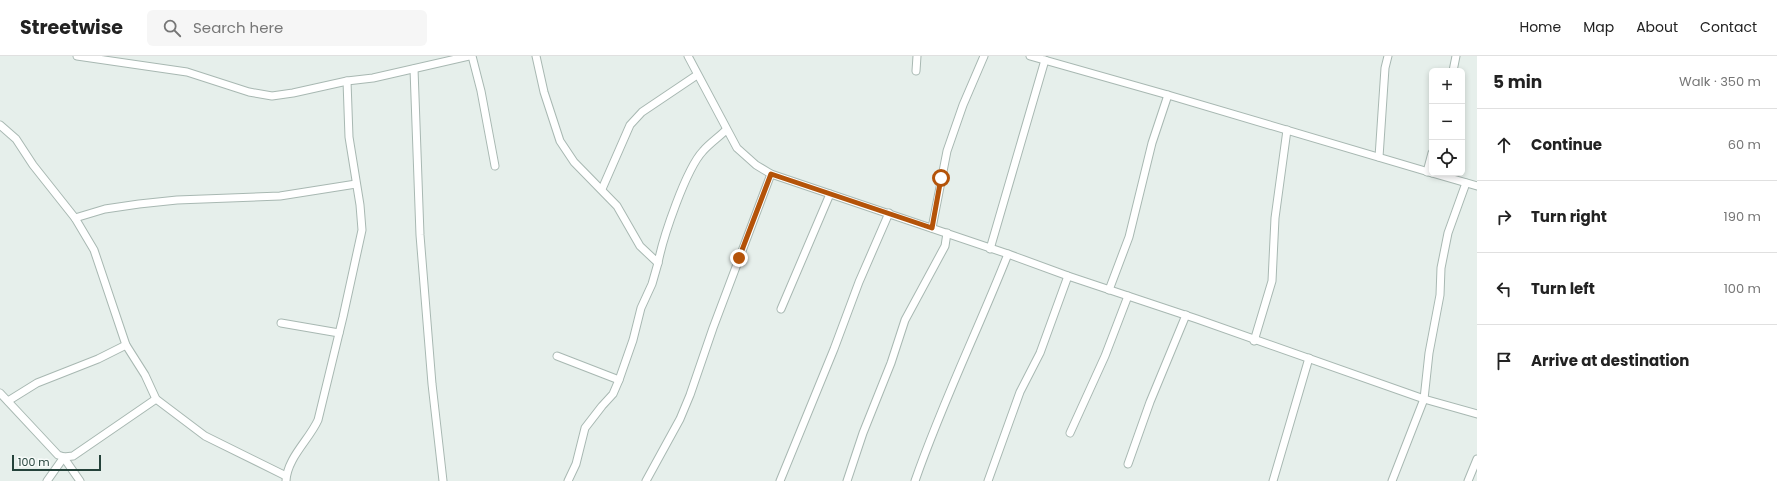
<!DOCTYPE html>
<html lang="en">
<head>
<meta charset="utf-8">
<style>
	body { margin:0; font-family:Poppins,sans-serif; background:#f6f6f6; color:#222 }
	.controls { position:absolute; right:12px; top:12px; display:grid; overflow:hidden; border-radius:6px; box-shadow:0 2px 6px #0003 }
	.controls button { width:36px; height:36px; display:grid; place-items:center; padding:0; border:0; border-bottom:1px solid #e0e0e0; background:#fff; color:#222; font:20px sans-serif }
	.scale { position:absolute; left:12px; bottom:10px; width:89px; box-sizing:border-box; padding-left:4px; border:2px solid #24423a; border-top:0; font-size:11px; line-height:14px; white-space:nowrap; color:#24423a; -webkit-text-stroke:3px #f7fbf9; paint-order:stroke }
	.stop { position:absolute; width:12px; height:12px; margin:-9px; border:3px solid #b45309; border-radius:50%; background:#fff }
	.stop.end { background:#b45309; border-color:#fff; box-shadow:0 1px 4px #0008 }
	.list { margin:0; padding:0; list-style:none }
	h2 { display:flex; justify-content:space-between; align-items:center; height:52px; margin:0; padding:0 16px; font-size:17px }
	h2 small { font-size:13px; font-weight:400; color:#767676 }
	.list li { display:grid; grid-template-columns:26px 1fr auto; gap:12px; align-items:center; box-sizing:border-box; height:72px; padding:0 16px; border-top:1px solid #e0e0e0 }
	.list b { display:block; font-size:15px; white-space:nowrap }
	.list em { font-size:13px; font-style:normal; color:#767676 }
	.icon { flex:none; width:22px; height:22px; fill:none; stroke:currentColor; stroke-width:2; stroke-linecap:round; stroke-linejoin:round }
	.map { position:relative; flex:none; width:1477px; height:425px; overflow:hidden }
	header { display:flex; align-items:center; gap:24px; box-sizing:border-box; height:56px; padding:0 20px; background:#fff; border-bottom:1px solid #e0e0e0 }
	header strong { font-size:19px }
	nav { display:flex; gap:22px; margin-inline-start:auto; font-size:14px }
	.search { width:280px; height:36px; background:#f6f6f6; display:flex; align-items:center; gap:10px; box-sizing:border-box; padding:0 14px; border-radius:6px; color:#767676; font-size:15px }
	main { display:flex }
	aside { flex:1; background:#fff }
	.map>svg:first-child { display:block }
</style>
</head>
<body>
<header>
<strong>Streetwise</strong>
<div class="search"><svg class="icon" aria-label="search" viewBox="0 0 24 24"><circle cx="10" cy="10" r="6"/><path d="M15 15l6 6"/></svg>Search here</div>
<nav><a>Home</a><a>Map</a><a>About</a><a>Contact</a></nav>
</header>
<main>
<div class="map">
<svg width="1477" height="425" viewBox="0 0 1477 425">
	<rect width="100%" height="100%" fill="#e6efeb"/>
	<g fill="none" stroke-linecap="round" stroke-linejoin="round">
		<!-- street casing -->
		<g stroke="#a8b8b2" stroke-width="9">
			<g id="street">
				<path d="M77,0L187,16L249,36L272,40L293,37L347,25L373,22L469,0"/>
				<path d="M472,0L481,35L495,110"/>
				<path d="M536,0L544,36L560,85L574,106L617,150L640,190L658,207C663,181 686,113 703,95C710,87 719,81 726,74"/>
				<path d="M688,0L737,92L756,109L771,118L1008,198L1068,220L1197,263L1424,343L1477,358"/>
				<path d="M1030,0L1168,39L1432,117"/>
				<path d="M414,13L420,179L432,328L443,425"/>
				<path d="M916,15L917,0"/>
				<path d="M1453,15L1456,0"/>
				<path d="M0,69L16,83L33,109L75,162L94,194L126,289L145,319L156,343L205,380L286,420"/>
				<path d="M1379,101L1385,12L1388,0"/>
				<path d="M1427,116L1432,97"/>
				<path d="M1432,117L1477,130"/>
				<path d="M602,133L630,69L642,56L697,19"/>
				<path d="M75,162L105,153L139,148L177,144L280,140L356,128"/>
				<path d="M932,172L947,95L963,49L984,0"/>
				<path d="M990,193L1045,4"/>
				<path d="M1109,234L1129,181L1152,87L1168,39"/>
				<path d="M781,253L830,138"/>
				<path d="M281,267L339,277"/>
				<path d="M1254,285L1272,225L1275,162L1287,74"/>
				<path d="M557,300L619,324"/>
				<path d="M0,337L58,399L64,401L73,400L156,343"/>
				<path d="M8,345L37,327L98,303L126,289"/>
				<path d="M1070,377L1105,300L1128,240"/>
				<path d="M64,402L80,425"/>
				<path d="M1128,408L1150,346L1186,259"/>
				<path d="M47,425L64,401"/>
				<path d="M286,425C287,402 309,384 318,364L343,261L362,174L360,149L349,81L347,25"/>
				<path d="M568,425L576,408L585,372L602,350L613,338L619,324L633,284L641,252L652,228L658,207"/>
				<path d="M646,425L680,363L690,339L713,272L771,118"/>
				<path d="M780,425L834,293L859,226L889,157"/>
				<path d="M847,425L863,377L891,307L905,264L945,190L947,177"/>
				<path d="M915,425C942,347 978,274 1008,198"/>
				<path d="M988,425L1020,336L1040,297L1068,220"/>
				<path d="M1273,425L1309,302"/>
				<path d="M1392,425L1424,343L1429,297L1440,239L1441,212L1448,177L1466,127"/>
				<path d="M1468,425L1477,403"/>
			</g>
		</g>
		<!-- street -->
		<use href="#street" stroke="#fff" stroke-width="7"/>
	</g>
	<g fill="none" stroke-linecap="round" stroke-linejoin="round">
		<!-- route -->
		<path stroke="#b45309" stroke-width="5" d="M739,202L771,118L932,172L941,122"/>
	</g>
</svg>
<div class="controls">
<button>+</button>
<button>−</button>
<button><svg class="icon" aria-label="locate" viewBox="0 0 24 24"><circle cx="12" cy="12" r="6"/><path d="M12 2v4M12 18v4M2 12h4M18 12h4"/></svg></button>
</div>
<div class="scale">100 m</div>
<div class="stop" style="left:941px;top:122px"></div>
<div class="stop end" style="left:739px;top:202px"></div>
</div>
<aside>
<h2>5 min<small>Walk · 350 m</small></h2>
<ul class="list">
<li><svg class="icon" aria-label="ahead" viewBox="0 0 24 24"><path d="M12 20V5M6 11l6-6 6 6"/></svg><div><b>Continue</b></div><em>60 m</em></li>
<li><svg class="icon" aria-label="right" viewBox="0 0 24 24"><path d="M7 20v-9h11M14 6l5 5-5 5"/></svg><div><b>Turn right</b></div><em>190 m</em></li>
<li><svg class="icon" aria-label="left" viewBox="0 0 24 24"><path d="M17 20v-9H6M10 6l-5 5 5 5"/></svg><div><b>Turn left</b></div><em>100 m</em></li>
<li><svg class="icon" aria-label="arrive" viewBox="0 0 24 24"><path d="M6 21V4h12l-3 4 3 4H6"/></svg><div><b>Arrive at destination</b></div></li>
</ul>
</aside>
</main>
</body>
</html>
